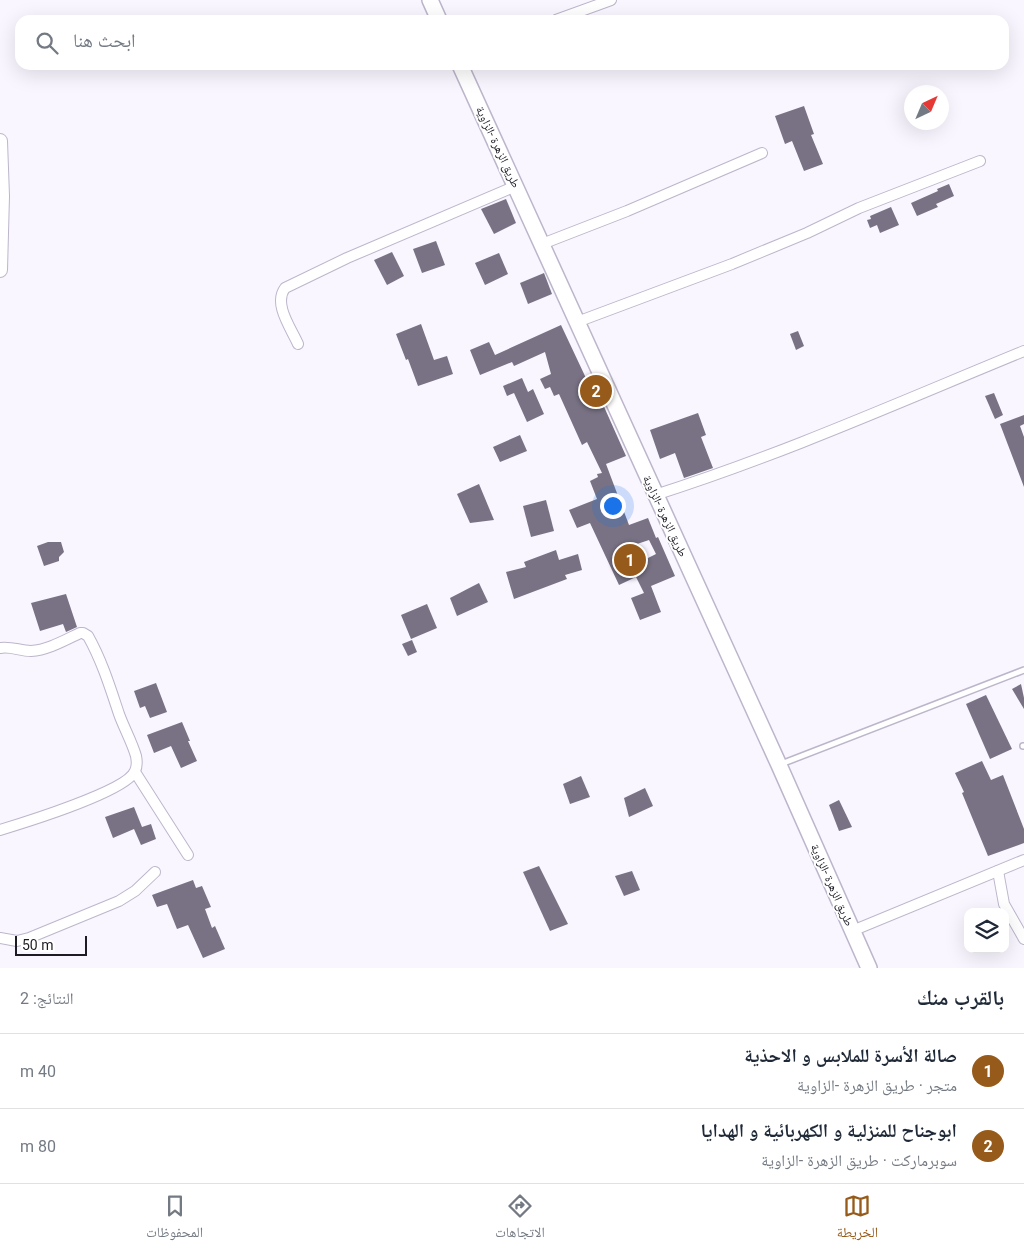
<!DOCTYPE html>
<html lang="ar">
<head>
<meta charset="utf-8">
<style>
	body { margin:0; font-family:Roboto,"Noto Naskh Arabic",sans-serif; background:#f2f2f3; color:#1f2937; direction:rtl }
	.controls { position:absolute; right:15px; bottom:15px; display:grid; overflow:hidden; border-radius:10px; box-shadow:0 5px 20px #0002 }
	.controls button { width:45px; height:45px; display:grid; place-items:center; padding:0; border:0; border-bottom:1px solid #e0e1e3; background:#fff; color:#1f2937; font:25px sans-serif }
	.compass { position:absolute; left:904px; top:85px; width:45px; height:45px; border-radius:50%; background:#fff; box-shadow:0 5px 20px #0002; rotate:44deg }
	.scale { position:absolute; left:15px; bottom:12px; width:72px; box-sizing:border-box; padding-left:5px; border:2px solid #1e1c23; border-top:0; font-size:14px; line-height:18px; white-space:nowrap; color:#1e1c23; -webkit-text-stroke:4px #fff; paint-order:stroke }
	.you { position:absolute; left:612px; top:505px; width:18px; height:18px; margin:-12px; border:4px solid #fff; border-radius:50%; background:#1a73e8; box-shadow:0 0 0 8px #1a73e833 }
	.badge { display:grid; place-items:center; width:32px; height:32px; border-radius:50%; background:#965b1a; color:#fff; font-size:16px; font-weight:700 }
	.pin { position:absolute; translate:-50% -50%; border:2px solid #fff; box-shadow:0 1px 5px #0006 }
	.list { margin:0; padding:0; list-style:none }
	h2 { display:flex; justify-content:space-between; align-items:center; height:65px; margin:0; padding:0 20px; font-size:21px }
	h2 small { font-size:16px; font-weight:400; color:#747a83 }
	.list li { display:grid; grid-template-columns:32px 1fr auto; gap:15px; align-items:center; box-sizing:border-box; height:75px; padding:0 20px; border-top:1px solid #e0e1e3 }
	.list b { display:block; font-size:19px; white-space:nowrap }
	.list p { margin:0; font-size:16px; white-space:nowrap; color:#747a83 }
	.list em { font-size:16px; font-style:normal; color:#747a83 }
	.icon { flex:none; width:28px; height:28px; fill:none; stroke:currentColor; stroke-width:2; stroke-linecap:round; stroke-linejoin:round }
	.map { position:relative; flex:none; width:1024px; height:968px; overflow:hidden; direction:ltr }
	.search { position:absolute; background:#fff; box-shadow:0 5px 20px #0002; left:15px; right:15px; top:15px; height:55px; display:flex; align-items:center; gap:12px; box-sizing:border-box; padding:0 18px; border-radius:15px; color:#747a83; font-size:19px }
	.sheet { height:215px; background:#fff }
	nav { display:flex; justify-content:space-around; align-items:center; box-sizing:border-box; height:70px; border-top:1px solid #e0e1e3; background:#fff; font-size:14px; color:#747a83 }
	nav a { display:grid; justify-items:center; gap:2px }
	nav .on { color:#965b1a }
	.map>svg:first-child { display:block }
</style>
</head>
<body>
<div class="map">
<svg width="1024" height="968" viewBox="0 0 1024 968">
	<rect width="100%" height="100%" fill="#f9f6ff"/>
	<!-- building -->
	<g fill="#787284" fill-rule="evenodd">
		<path d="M804,106L814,134L811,135L823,164L804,171L792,141L785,144L775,116Z"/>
		<path d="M949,184L954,196L936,204L938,207L917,216L911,203L938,191L937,189Z"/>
		<path d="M506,199L516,223L494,234L481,209Z"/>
		<path d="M891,207L899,225L880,233L877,225L870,228L867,220L871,219L870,216Z"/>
		<path d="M436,241L445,265L422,273L413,249Z"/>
		<path d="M392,252L404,276L387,285L374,260Z"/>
		<path d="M499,253L508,274L485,285L475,263Z"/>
		<path d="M544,273L552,294L528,304L520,283Z"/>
		<path d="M421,324L434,360L447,356L453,374L418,386L408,359L406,360L396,334Z"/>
		<path d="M561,325L593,393L597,391L626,456L606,464L629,525L648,518L656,538L658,537L675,576L651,586L661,612L640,620L631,598L644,593L636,577L619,585L590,523L577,528L569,510L597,499L590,481L598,477L597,474L602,473L587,442L582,445L559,394L554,396L550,387L545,389L540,379L551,374L545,352L514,366L512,362L480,375L470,350L489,342L495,355ZM649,540L656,554L642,561L634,545Z"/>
		<path d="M798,331L804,346L796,350L790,334Z"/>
		<path d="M522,378L528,392L533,389L544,414L527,422L514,393L507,396L503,386Z"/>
		<path d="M994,393L1003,415L995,419L985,396Z"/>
		<path d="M698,413L706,435L701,437L713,468L684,478L675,453L660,459L650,430Z"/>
		<path d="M1024,415V424L1020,426L1024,437V487L1000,424Z"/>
		<path d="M520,435L527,451L500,462L493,447Z"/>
		<path d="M479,484L494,520L470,523L457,494Z"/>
		<path d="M546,500L554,531L531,537L523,506Z"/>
		<path d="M48,542H61L64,552L59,557V561L44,566L37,546Z"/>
		<path d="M556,550L559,560L578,554L582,570L565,575L567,579L514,599L506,572L526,567L524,562Z"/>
		<path d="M479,583L488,602L457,616L450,598Z"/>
		<path d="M66,594L77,627L66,632L63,624L40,631L31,603Z"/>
		<path d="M427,604L437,628L411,639L401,615Z"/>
		<path d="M412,640L417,652L408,656L402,644Z"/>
		<path d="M156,683L167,712L150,718L145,706L140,708L134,691Z"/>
		<path d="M1021,684L1024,698V709L1012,689Z"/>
		<path d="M986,695L1012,749L990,759L966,704Z"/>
		<path d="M182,722L190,741H188L197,761L181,768L171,746L154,753L147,735Z"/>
		<path d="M982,761L991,780L1003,775L1024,829V843L988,856L962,793L964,792L955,773Z"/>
		<path d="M581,776L590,797L570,804L563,784Z"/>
		<path d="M645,788L653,806L629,817L624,798Z"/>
		<path d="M839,800L852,827L839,831L829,805Z"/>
		<path d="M134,807L142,827L151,824L156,839L141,845L134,829L113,838L105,817Z"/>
		<path d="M539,866L568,924L550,931L523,872Z"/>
		<path d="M632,871L640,890L624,896L615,876Z"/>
		<path d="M193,880L196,888L202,886L211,907L205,909L212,928L215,926L225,949L203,958L188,925L177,929L167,904L157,907L152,895Z"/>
	</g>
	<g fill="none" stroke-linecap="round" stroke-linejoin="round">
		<!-- service casing -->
		<g stroke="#bdb6cb" stroke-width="8">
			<g id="service">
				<path d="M1023,746H1024"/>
				<path d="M781,764L1024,670"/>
			</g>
		</g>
		<!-- minor casing -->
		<g stroke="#bdb6cb" stroke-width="12">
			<g id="minor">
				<path d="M556,20L611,0"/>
				<path d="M542,244L627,211L762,153"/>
				<path d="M577,322L732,264L807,233L859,208L980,161"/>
				<path d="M298,344C291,328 273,304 285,288L347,258L516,186"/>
				<path d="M655,495C781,455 902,401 1024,351"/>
				<path d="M0,648C11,646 20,651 31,651C48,650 65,640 80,633H83L88,636C102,661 110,687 119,714C124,728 132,742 136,756C137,761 137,767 135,771C127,791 23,823 0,830"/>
				<path d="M135,772L188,855"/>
				<path d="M998,871L1004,904L1024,939"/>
				<path d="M852,931L1024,860"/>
				<path d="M0,938L17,941L29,938L119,901L135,891L155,872"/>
			</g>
		</g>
		<!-- secondary casing -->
		<g stroke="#bdb6cb" stroke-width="16">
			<path id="secondary" d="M0,141L2,196L0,270"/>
		</g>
		<!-- primary casing -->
		<g stroke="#bdb6cb" stroke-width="18">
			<g id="primary">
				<path d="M430,0L439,20"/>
				<path d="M460,65L779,765L869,968"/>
			</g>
		</g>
		<!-- service -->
		<use href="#service" stroke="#fff" stroke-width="5"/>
		<!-- minor -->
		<use href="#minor" stroke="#fff" stroke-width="10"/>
		<!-- secondary -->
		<use href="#secondary" stroke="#fff" stroke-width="14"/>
		<!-- primary -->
		<use href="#primary" stroke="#fff" stroke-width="15"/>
	</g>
	<g text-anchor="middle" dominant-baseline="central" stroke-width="4" stroke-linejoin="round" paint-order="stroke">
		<!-- street labels -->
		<g font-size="12" fill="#1e1c23" stroke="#fff">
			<text transform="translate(498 147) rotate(65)">طريق الزهرة -الزاوية</text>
			<text transform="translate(665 516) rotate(65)">طريق الزهرة -الزاوية</text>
			<text transform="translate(832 885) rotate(66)">طريق الزهرة -الزاوية</text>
		</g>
	</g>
</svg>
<div class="controls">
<button><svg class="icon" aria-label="layers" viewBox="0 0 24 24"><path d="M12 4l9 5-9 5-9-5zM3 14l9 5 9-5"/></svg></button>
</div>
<svg class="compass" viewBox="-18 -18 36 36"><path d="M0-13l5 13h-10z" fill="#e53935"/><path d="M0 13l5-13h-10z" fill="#747a83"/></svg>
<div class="scale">50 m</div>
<div class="you"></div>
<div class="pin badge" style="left:630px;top:560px">1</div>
<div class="pin badge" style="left:596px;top:391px">2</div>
<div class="search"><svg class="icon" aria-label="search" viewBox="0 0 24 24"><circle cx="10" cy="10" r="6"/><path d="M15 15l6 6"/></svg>ابحث هنا</div>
</div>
<section class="sheet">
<h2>بالقرب منك<small>النتائج: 2</small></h2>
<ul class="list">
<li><span class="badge">1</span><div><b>صالة الأسرة للملابس و الاحذية</b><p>متجر · طريق الزهرة -الزاوية</p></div><em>40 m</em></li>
<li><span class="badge">2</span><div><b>ابوجناح للمنزلية و الكهربائية و الهدايا</b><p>سوبرماركت · طريق الزهرة -الزاوية</p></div><em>80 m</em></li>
</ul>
</section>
<nav>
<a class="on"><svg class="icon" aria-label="map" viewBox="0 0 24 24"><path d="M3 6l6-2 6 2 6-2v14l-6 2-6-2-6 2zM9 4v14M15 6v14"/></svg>الخريطة</a>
<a><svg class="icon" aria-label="directions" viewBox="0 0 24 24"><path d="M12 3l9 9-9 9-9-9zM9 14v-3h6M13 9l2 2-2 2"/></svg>الاتجاهات</a>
<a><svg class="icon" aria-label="saved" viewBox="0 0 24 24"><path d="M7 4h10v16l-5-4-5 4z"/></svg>المحفوظات</a>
</nav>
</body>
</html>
